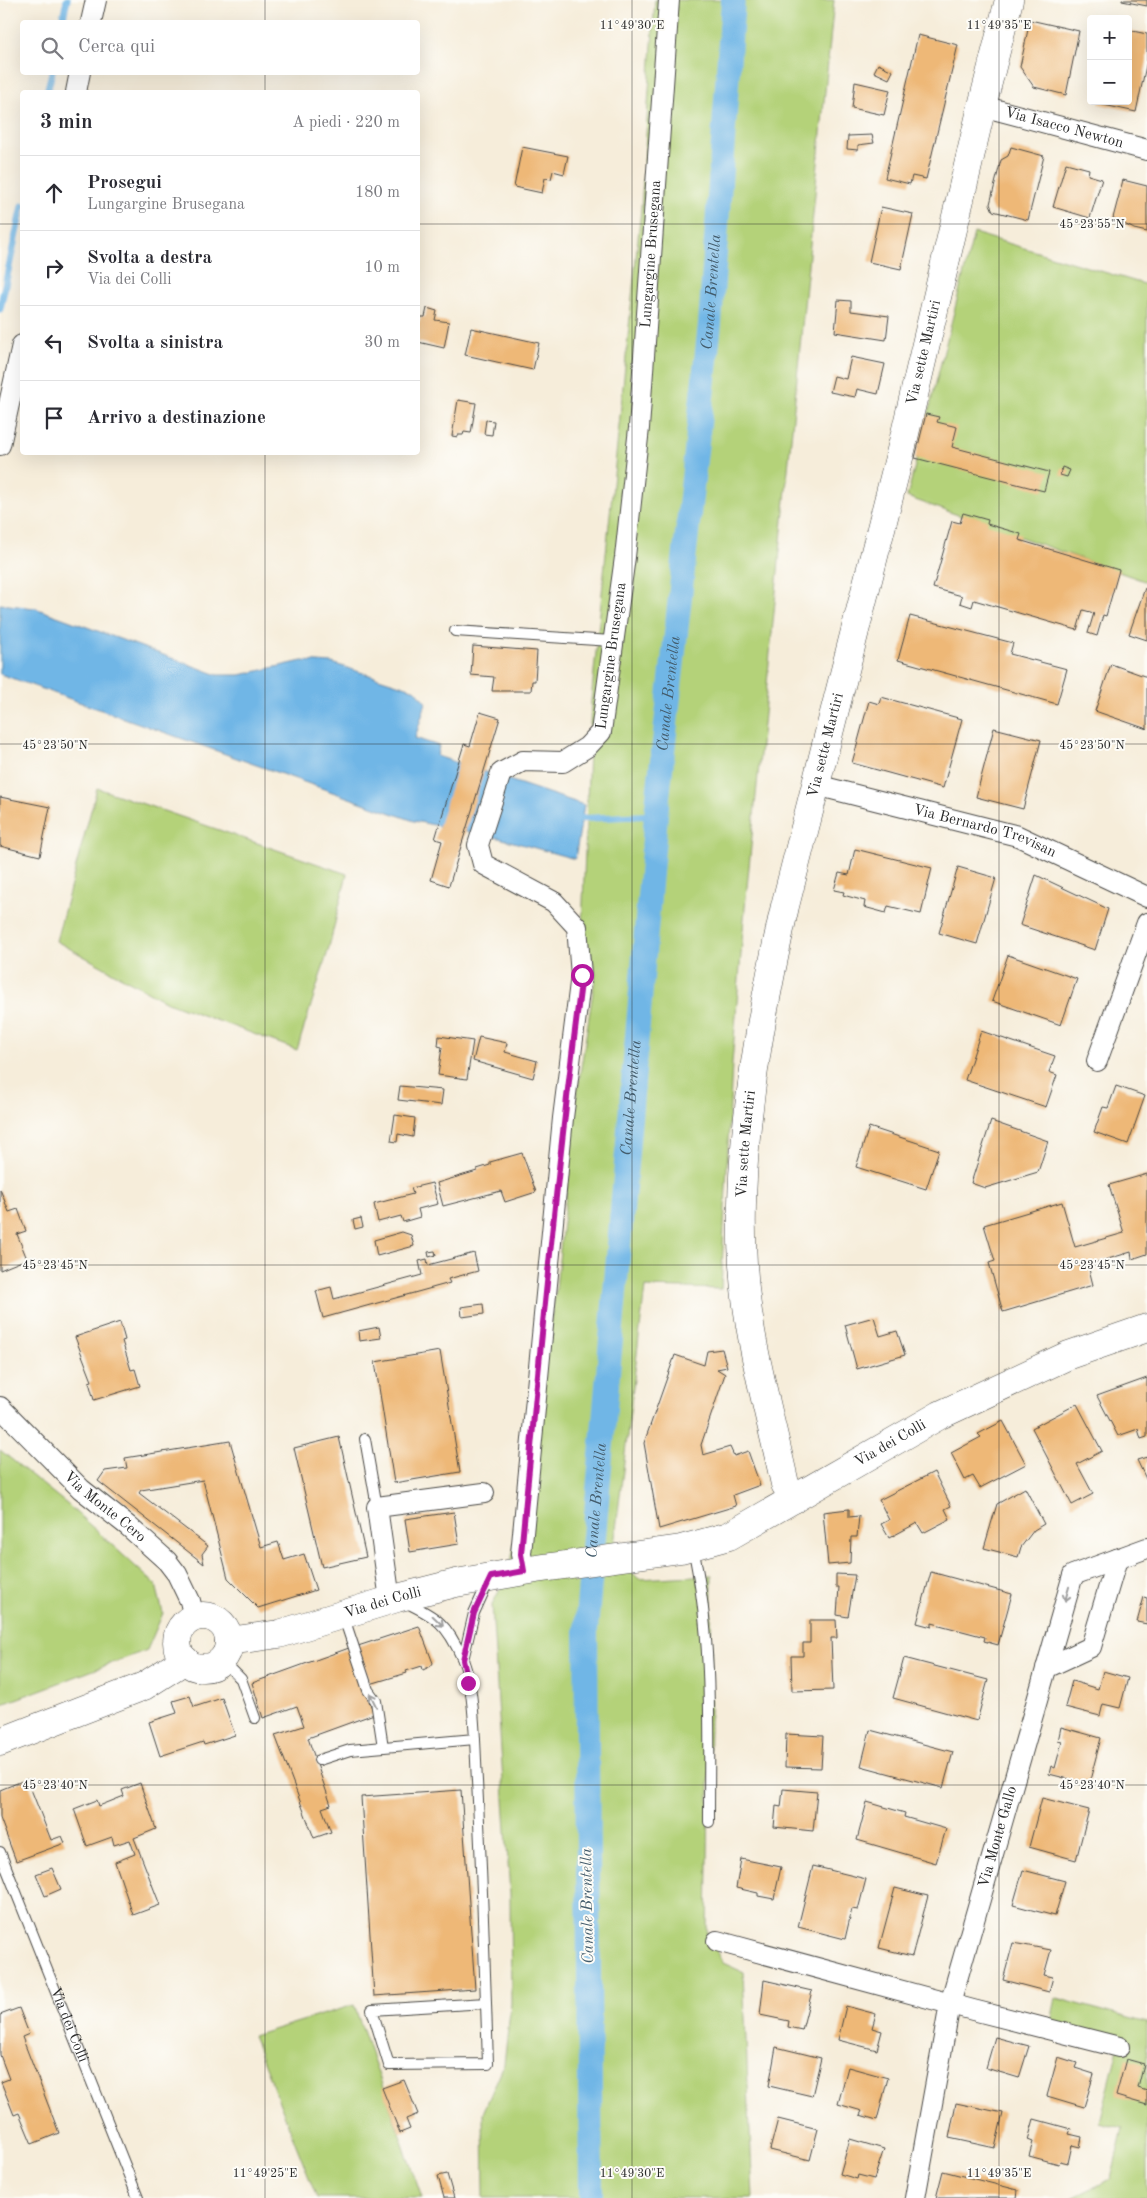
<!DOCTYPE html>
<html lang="it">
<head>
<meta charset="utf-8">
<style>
	body { margin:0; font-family:"Old Standard TT",serif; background:#f2f2f3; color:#2b2b33 }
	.controls { position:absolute; right:15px; top:15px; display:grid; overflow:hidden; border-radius:5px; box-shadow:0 5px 20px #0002 }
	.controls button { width:45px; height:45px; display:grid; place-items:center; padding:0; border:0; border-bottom:1px solid #e1e1e2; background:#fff; color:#2b2b33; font:25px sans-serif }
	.stop { position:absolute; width:15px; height:15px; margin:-11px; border:4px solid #b5179e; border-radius:50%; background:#fff }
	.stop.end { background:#b5179e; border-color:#fff; box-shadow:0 1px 5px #0008 }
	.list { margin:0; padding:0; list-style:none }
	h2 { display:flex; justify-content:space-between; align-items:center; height:65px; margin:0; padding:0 20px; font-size:21px }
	h2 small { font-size:16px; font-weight:400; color:#7c7c81 }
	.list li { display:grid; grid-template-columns:32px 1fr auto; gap:15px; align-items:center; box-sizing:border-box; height:75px; padding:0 20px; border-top:1px solid #e1e1e2 }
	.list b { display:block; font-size:19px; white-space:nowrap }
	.list p { margin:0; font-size:16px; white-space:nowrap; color:#7c7c81 }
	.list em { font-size:16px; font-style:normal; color:#7c7c81 }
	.icon { flex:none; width:28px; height:28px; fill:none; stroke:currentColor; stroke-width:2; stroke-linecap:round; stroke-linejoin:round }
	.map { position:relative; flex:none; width:1147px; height:2198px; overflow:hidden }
	.search { position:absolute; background:#fff; box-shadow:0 5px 20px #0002; left:20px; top:20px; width:400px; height:55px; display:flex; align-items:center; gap:12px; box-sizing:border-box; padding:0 18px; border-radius:5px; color:#7c7c81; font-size:19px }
	.panel { position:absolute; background:#fff; box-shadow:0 5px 20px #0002; left:20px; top:90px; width:400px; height:365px; border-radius:5px }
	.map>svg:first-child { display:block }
</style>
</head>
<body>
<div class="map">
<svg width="1147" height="2198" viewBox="0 0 1147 2198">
	<rect width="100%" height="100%" fill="#fdfcf7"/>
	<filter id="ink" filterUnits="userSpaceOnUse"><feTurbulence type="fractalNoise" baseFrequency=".02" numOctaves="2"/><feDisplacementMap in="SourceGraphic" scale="10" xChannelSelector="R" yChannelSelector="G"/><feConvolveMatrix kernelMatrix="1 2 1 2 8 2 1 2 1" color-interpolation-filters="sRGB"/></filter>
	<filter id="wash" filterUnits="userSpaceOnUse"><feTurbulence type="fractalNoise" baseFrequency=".0096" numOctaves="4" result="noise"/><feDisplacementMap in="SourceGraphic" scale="20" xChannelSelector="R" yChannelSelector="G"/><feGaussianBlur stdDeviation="1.12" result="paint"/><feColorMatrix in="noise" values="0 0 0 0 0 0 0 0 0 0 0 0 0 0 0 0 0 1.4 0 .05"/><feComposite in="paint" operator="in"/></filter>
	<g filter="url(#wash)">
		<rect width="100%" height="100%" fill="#f6edda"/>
		<!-- green -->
		<g fill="#b4d279" stroke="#707e52">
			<path d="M655,0H834L744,918L732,1063L721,1289L645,1287L613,1554L639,1579L712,1575L707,1932L723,1963L743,1972L753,2198H484L483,2113L504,2064L511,2003L510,1895L492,1605L510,1569L556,1289L576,1099L596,973L582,927L591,701L641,209Z"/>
			<path d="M974,233L1147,285V582L907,497Z"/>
			<path d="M97,788L347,874L328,951L297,1050L167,1002L56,941Z"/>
			<path d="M0,1450L68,1505L156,1585L163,1613L147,1650L0,1705Z"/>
			<path d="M1056,1998L1147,2023V2198H1072L1111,2179L1123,2128L1100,2122L1120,2040L1051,2022Z"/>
			<path d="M354,2005L422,2198H317L253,2036Z"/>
		</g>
		<!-- water -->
		<path fill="#6fb6e6" stroke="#4d7088" d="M0,604L35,608L218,675H240L302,661L332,663L416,690L426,703L415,738L439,746L437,756L584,805L575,859L499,838L414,821L0,674Z"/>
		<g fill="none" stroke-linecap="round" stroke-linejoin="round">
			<!-- stream -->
			<g stroke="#6fb6e6" stroke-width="7">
				<path d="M62,22L67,0"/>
				<path d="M47,92L52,72"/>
				<path d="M0,309L22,206"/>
				<path d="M574,819L656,815"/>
			</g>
			<!-- canal -->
			<path stroke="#6fb6e6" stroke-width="24" id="s1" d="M591,2198L586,1630L656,815L710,324L733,0"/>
		</g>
		<g id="blocks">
			<!-- building -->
			<g fill="#eeb877">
				<path d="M1122,0H1147V6L1122,1Z"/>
				<path d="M1030,20L1079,31L1066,95L1034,87L1020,67Z"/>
				<path d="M1128,30L1147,34V61L1136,112L1099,104L1100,101H1128Z"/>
				<path d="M918,35L958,45L926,179L912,176L910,184L885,178Z"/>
				<path d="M878,64L893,71L889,79L874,72Z"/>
				<path d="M855,82L890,90L884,115L852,108Z"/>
				<path d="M872,135L874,143L858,145V150L847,149L848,136Z"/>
				<path d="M522,147L568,156L564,174L553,171L551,179L545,178L542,193L514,187Z"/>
				<path d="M1011,147L1044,156L1028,220L993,211L990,204L1001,160L1008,156Z"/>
				<path d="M1066,163L1089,169L1088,175L1102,179L1090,218L1053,207Z"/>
				<path d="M1123,180L1147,186V232L1134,229L1113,218Z"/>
				<path d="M881,207L913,214L901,269L869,262Z"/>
				<path d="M838,300L851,301V311L889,316L886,340L835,332Z"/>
				<path d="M427,308L437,311L435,320L449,322L444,348L418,342V323H419L421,317H425Z"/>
				<path d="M471,328L539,343L533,370L465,355Z"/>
				<path d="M851,357L885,364L878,394L857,389L855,397L830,392L834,376L846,379Z"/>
				<path d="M458,400L476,403L471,433L464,432L463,435H458V437L452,436Z"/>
				<path d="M926,414L939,417L937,422L957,427L952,447L1049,472L1044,491L915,458Z"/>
				<path d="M486,420L494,421L492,435L484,434Z"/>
				<path d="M1062,467L1070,470L1067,477L1060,475Z"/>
				<path d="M963,513L988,520L987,524L1021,534L1019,540L1119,570L1106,616L1103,615L1097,636L1088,633L1094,613L1083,610L1077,630L974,600L972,607L960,603L962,596L933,588L952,521L960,523Z"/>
				<path d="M1145,588L1147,589V640L1129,634Z"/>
				<path d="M910,616L1013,643L1010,654L1067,669L1057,704L898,660Z"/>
				<path d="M473,646L537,651L535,681H532L531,691H492L494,677L471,675Z"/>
				<path d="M1111,664L1147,677V729L1095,711Z"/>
				<path d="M881,697L962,719L943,788L852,763L869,701L879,704Z"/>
				<path d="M480,712L500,718L449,886L431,880L442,841L435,839L464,744L470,746Z"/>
				<path d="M994,728L1041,740L1023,809L976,797Z"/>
				<path d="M0,797L50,807L40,856L0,846Z"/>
				<path d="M855,849L932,868L921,914L888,906L886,913L864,907L865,901L843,895L844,892L834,890L839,873L849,875Z"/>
				<path d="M958,867L996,878L977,944L939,933Z"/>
				<path d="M1036,875L1108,909L1095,950L1020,925Z"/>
				<path d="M1008,955L1077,979L1061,1025L992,1001Z"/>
				<path d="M981,1031L1055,1056L1049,1072L1057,1075L1046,1107L965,1080Z"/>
				<path d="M439,1036L473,1041L467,1079L438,1075L442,1047L438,1046Z"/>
				<path d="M479,1037L507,1043L505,1052L537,1061L533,1078L473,1061Z"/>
				<path d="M400,1086L443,1090L441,1105L398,1100Z"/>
				<path d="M1116,1086L1145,1096L1128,1144L1094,1132L1103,1107L1108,1108Z"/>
				<path d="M395,1115L415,1118L413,1137L398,1134L397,1142L391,1141Z"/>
				<path d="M991,1121L1048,1141L1038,1172L985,1188L971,1183Z"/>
				<path d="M869,1127L939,1150L926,1189L856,1167Z"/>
				<path d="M522,1153L536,1192L505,1202L501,1191L443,1206L437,1183L477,1171V1169L490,1165V1162Z"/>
				<path d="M1147,1174V1254L1132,1259L1131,1252L1088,1265L1093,1285L1003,1312L989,1263L995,1261L984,1225L1062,1202L1075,1247L1124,1233L1109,1185Z"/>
				<path d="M432,1183L438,1204L418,1209L420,1217L403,1222L401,1216L378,1222L374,1204L413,1194L411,1188Z"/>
				<path d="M0,1189L9,1212L18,1209L26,1231L17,1234L27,1259L0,1270Z"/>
				<path d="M361,1218L363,1227L355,1229L353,1220Z"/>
				<path d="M402,1232L411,1235L414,1246L377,1256L374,1240Z"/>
				<path d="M435,1251L436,1255L429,1257L428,1252Z"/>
				<path d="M474,1253L478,1271L448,1279L450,1283L323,1318L316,1291L331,1287L334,1299L422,1275L419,1261L427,1259L428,1265Z"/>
				<path d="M483,1304L484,1314L462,1317L461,1307Z"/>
				<path d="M874,1317L880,1336L897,1331L905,1355L857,1369L845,1325Z"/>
				<path d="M120,1322L125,1340L122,1341L131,1370L135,1369L140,1386L94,1400L89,1382L92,1381L75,1337Z"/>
				<path d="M379,1327L381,1338L359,1341L358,1331Z"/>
				<path d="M722,1349L727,1367L717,1369L725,1374L701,1445L703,1455L730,1447L734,1456L748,1451L760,1485L733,1495L736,1506L659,1529L644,1443L675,1355L704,1365L707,1351Z"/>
				<path d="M440,1351L460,1472L394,1483L375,1362Z"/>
				<path d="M1147,1378V1437L1141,1439L1138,1429L1118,1436L1097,1396Z"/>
				<path d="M1077,1404L1102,1451L1077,1464L1093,1494L1072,1505L1032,1428Z"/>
				<path d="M1003,1421L1026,1464L980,1488L973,1476L965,1480L951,1453L981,1437L978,1434Z"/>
				<path d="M339,1437L366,1557L322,1567L294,1448Z"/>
				<path d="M230,1441L261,1547L278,1542L284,1560L304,1554L316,1590L258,1608L228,1578L203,1480L141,1490L139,1493L208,1546L202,1554L204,1564L98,1481L105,1471L127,1468L125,1458Z"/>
				<path d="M1147,1457V1481L1137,1460Z"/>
				<path d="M934,1472L951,1506L945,1509L950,1519L923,1533L917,1523L889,1538L881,1524L889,1520L879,1500Z"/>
				<path d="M1025,1488L1044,1524L1034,1530L1021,1547L1018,1557L984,1548L997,1504Z"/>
				<path d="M849,1509V1517L859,1516L857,1537H851L850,1563L828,1565L823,1512Z"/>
				<path d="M454,1512L459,1544L410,1552L405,1519Z"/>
				<path d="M931,1572L1012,1594L998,1645L984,1641L985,1637L932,1623V1627L917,1623Z"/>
				<path d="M836,1574L855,1575L848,1617L837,1615L839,1587H836Z"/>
				<path d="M1144,1597L1147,1598V1624L1137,1622Z"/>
				<path d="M810,1620H836L837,1638H831L833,1690L792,1691L791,1656H803V1643H810Z"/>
				<path d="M419,1626L433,1663L431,1666L423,1670L422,1666L406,1671L407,1673L370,1684L358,1646Z"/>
				<path d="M349,1648L374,1714L308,1738L331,1805L322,1808L331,1832L314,1838L275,1735L304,1726L297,1706L263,1718L252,1683Z"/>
				<path d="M904,1658L988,1680L977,1721L893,1698Z"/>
				<path d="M1103,1671L1128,1678L1120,1708L1103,1704L1100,1716L1065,1707L1072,1681L1098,1689Z"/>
				<path d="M190,1696L194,1707L222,1698L235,1735L204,1745L203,1742L160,1756L149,1722L177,1713L173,1701Z"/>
				<path d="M1061,1727L1101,1738L1089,1784L1049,1774L1051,1766L1055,1768L1062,1742L1058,1741Z"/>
				<path d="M870,1730L953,1752L943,1788L861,1766Z"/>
				<path d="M786,1734L823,1736L821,1768L785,1767Z"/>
				<path d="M27,1779L51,1840L62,1836L65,1843L16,1861L0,1818V1790Z"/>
				<path d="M140,1783L156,1829L134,1838L160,1905L133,1915L115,1862L135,1854L130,1840L114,1845L112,1837L87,1846L74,1809L97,1800L99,1806L124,1796L122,1790Z"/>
				<path d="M783,1789L817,1792L813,1831L774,1827L776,1806L781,1807Z"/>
				<path d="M461,1790L475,1989L374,1996L361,1797Z"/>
				<path d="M1042,1798L1089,1810L1076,1860L1029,1847Z"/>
				<path d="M867,1802L905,1813L904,1817L946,1829L936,1863L857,1840Z"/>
				<path d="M741,1859L781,1867L774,1899L758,1896V1893L736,1888Z"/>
				<path d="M813,1866L866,1879L858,1910L852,1909L845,1939L798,1927Z"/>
				<path d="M52,1868L61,1889L45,1896L36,1874Z"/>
				<path d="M1023,1870L1065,1881L1055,1916L1013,1905Z"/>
				<path d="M895,1888L928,1896L912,1956L879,1948Z"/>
				<path d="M1013,1943L1051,1950L1044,1975L1053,1977L1049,1992L1003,1980Z"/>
				<path d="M764,1980L812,1991L802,2030L788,2027L789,2021L760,2015Z"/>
				<path d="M846,2006L876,2014L872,2028L882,2031L877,2050L838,2040Z"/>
				<path d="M19,2008L29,2034L22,2037L59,2133L32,2144L19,2113L14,2115L1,2082L9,2079L0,2055V2015Z"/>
				<path d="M995,2037L1029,2046L1019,2078L986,2068Z"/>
				<path d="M776,2047L821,2058L812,2096L769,2086Z"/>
				<path d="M1058,2057L1077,2063L1075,2068L1094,2074L1084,2107L1047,2096Z"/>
				<path d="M1126,2059L1144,2064L1138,2088L1147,2091V2105L1116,2096Z"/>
				<path d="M848,2067L888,2078L877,2120L860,2115L862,2111L838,2104Z"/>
				<path d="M404,2080L418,2114L406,2119L410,2129L400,2133L382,2088Z"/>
				<path d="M956,2103L1003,2113L995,2148L949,2138Z"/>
				<path d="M778,2119L818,2129L810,2160L770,2150Z"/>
				<path d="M1034,2119L1071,2129L1069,2134L1082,2137L1080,2147L1072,2145L1068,2163L1060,2161L1059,2164L1029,2156L1033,2142L1028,2140Z"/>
				<path d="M850,2139L884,2149L874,2179L858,2175L857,2179L840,2174Z"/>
				<path d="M943,2171L1018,2190L1017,2198H936Z"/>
				<path d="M447,2174L454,2198H444L438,2176Z"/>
			</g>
		</g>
	</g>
	<g filter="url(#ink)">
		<use href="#blocks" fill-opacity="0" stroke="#494845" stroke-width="1"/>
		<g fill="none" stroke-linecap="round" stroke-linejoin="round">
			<!-- lane casing -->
			<g stroke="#494845" stroke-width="12">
				<g id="lane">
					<path d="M455,631L612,641"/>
					<path d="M365,1439L377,1507"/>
					<path d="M693,1548C713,1639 709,1730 709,1822"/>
					<path d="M405,1602C437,1617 447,1624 462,1658C475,1685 475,1750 477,1781C482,1876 485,1970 488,2064L389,2065L372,2010L486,2003"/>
					<path d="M343,1615L368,1690L376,1701L383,1747"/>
					<path d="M222,1660L241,1679L255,1718"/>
					<path d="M463,1660L474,1613L489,1580"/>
					<path d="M319,1760L350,1750L475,1739"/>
					<path id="s2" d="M0,1852L138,2198"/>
				</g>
			</g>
			<!-- street casing -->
			<g stroke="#494845" stroke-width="22">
				<g id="street">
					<path d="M91,22L96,0"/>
					<path d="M76,92L80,72"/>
					<path id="s3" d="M982,106L1147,150"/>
					<path d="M0,445L22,345"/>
					<path id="s4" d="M816,785L1018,836L1147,897"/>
					<path d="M1097,1061L1147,923"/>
					<path id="s5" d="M0,1407L81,1489L128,1526L167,1561L177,1574L190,1601L194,1617"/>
					<path id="s6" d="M524,1571L521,1554L563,1118L581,975L577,927L554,902L483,864L478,845L501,773L523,761L563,762L587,747L601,732L625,557L639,428L669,0"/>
					<path d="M390,1600L377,1507L484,1493"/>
					<path d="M1046,1668L1091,1647L1117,1559"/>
					<path d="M717,1941L973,2010L1119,2047"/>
					<path id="s7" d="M915,2198L950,2004L1073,1575L1147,1548"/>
				</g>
			</g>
			<!-- secondary casing -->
			<g stroke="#494845" stroke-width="29">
				<g id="secondary">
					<path id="s8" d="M794,1499L785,1484C769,1411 747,1338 743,1264C736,1148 760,1019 785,906L902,446L982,106L1009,0"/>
					<circle cx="203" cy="1642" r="26"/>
					<path id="s9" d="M229,1641L279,1634L397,1598L456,1583L536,1569L681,1549L729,1536L940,1415L1069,1355L1147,1328"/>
					<path d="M0,1742L144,1686L185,1660"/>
				</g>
			</g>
			<!-- lane -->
			<use href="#lane" stroke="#fff" stroke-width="10"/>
			<!-- street -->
			<use href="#street" stroke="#fff" stroke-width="20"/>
			<!-- secondary -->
			<use href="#secondary" stroke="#fff" stroke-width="28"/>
		</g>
		<!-- one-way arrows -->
		<defs><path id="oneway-shaft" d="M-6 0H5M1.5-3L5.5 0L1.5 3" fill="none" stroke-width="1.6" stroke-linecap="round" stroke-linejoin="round" transform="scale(1.25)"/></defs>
		<g stroke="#a0a0a0">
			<use href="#oneway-shaft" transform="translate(1067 1594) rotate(106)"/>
			<use href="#oneway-shaft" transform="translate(438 1621) rotate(44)"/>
			<use href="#oneway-shaft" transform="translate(373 1700) rotate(-116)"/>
		</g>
	</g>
	<g fill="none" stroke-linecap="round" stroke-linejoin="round" filter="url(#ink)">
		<!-- route -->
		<path stroke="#b5179e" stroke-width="6" d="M468,1683L463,1660L474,1613L491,1577L524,1571L521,1554C539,1361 557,1168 582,975"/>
	</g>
	<!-- ticks -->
	<path fill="none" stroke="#2b2b2b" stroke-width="1" stroke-opacity="0.45" d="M265,0V22M632,0V2198M999,0V2198M265,72V92M0,224H22M418,224H1147M265,452V2198M0,744H1147M0,1265H1147M0,1785H1147"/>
	<g text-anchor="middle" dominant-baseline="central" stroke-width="4" stroke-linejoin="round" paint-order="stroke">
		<!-- street labels -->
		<g font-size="15" fill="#2b2b2b" stroke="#fdfcf7">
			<text stroke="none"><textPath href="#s3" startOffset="85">Via Isacco Newton</textPath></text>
			<text stroke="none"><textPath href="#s6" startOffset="1452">Lungargine Brusegana</textPath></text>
			<text stroke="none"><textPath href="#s8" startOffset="1174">Via sette Martiri</textPath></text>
			<text stroke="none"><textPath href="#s6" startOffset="1048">Lungargine Brusegana</textPath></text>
			<text stroke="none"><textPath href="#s8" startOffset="769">Via sette Martiri</textPath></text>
			<text stroke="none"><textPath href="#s4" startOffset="175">Via Bernardo Trevisan</textPath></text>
			<text stroke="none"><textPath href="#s8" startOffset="362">Via sette Martiri</textPath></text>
			<text stroke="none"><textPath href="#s9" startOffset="698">Via dei Colli</textPath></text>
			<text stroke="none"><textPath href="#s5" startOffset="145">Via Monte Cero</textPath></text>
			<text stroke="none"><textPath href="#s9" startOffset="159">Via dei Colli</textPath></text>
			<text stroke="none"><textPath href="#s7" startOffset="371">Via Monte Gallo</textPath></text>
			<text stroke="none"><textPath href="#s2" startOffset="186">Via dei Colli</textPath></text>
		</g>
		<!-- water labels -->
		<g font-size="16" font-style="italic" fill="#435c6c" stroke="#fdfcf7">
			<text stroke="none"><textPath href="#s1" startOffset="1912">Canale Brentella</textPath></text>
			<text stroke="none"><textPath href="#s1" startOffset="1508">Canale Brentella</textPath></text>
			<text stroke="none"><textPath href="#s1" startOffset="1102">Canale Brentella</textPath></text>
			<text stroke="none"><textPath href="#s1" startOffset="698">Canale Brentella</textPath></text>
			<text transform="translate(588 1906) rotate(-91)">Canale Brentella</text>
		</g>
	</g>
	<g font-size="12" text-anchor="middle" fill="#2b2b2b" stroke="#fdfcf7" stroke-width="4" stroke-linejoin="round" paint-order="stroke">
		<text x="632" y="29">11°49'30"E</text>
		<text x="999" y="29">11°49'35"E</text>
		<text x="1092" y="228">45°23'55"N</text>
		<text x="55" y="749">45°23'50"N</text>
		<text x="1092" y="749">45°23'50"N</text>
		<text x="55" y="1269">45°23'45"N</text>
		<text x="1092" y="1269">45°23'45"N</text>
		<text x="55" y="1789">45°23'40"N</text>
		<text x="1092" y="1789">45°23'40"N</text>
		<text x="265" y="2177">11°49'25"E</text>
		<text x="632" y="2177">11°49'30"E</text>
		<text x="999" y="2177">11°49'35"E</text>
	</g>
</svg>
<div class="controls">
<button>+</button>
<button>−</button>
</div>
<div class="stop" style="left:582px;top:975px"></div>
<div class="stop end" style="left:468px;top:1683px"></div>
<div class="search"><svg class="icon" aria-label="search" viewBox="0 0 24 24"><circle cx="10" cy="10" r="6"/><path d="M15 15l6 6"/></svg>Cerca qui</div>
<section class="panel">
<h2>3 min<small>A piedi · 220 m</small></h2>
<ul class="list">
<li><svg class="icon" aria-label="ahead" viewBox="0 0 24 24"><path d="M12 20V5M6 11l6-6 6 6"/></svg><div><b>Prosegui</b><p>Lungargine Brusegana</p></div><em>180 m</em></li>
<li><svg class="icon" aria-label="right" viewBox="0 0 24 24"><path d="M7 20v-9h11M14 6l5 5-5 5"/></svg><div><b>Svolta a destra</b><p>Via dei Colli</p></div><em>10 m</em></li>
<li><svg class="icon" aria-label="left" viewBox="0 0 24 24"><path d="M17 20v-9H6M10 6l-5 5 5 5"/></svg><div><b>Svolta a sinistra</b></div><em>30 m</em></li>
<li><svg class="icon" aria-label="arrive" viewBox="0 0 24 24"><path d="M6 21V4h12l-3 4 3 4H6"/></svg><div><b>Arrivo a destinazione</b></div></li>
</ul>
</section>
</div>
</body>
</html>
